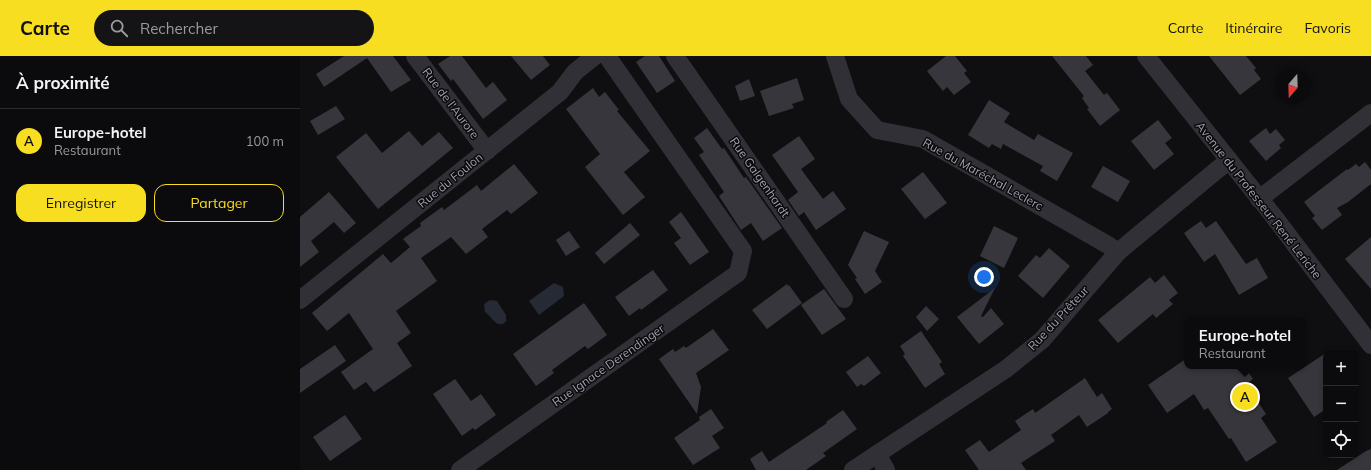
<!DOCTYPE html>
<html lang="fr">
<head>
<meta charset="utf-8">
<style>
	body { margin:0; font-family:Mulish,sans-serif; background:#141416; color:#f1f3f6 }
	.controls { position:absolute; right:12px; bottom:12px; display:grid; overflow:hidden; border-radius:8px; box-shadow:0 2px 6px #0003 }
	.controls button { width:36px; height:36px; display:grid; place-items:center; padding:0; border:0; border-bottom:1px solid #2b2b2e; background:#0b0b0d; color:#f1f3f6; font:20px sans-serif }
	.compass { position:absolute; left:975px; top:12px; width:36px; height:36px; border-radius:50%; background:#0b0b0d; box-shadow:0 2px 6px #0003; rotate:199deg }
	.you { position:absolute; left:684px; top:221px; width:14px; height:14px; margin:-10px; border:3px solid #fff; border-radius:50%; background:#1a73e8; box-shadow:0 0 0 6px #1a73e833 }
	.badge { display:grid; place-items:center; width:26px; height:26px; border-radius:50%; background:#f8de20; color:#111; font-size:13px; font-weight:700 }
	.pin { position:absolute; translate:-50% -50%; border:2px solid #fff; box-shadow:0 1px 4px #0006 }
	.popup { position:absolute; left:884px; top:261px; width:122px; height:52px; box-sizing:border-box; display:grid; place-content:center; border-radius:8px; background:#0b0b0d; filter:drop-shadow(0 1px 3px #0005); font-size:13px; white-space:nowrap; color:#9a9b9d }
	.popup b { font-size:15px; color:#f1f3f6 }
	.popup::after { content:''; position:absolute; left:50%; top:100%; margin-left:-8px; border:8px solid transparent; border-top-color:#0b0b0d }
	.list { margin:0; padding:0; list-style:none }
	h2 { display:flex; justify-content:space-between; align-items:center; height:52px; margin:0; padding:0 16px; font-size:17px }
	h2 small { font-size:13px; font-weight:400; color:#9a9b9d }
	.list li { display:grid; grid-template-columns:26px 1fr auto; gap:12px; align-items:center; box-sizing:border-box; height:64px; padding:0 16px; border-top:1px solid #2b2b2e }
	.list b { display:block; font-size:15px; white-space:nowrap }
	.list p { margin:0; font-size:13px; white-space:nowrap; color:#9a9b9d }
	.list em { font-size:13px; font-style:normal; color:#9a9b9d }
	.actions { display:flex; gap:8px; padding:12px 16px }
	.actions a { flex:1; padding:9px 0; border:1px solid #f8de20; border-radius:12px; text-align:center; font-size:14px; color:#f8de20 }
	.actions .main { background:#f8de20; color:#111 }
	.icon { flex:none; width:22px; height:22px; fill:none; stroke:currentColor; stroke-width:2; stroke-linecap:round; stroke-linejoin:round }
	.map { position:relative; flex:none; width:1071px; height:414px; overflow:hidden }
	header { display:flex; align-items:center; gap:24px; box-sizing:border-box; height:56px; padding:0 20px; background:#f8de20; color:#111 }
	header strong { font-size:19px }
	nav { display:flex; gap:22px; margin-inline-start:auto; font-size:14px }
	.search { width:280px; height:36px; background:#141416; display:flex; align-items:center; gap:10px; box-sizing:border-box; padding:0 14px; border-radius:22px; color:#9a9b9d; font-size:15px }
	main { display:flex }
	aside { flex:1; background:#0b0b0d }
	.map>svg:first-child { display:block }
</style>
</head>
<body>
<header>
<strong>Carte</strong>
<div class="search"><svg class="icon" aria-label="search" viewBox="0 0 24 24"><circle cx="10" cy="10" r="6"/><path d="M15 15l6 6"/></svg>Rechercher</div>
<nav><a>Carte</a><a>Itinéraire</a><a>Favoris</a></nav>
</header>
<main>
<aside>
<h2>À proximité<small></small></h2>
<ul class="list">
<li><span class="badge">A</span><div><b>Europe-hotel</b><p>Restaurant</p></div><em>100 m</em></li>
</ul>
<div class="actions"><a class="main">Enregistrer</a><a>Partager</a></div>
</aside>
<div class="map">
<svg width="1071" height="414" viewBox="0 0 1071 414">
	<rect width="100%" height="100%" fill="#0f0f11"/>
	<!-- water -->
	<g fill="#252a34">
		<path d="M254,227L263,231L264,240L239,259L229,245Z"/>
		<path d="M190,244L197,245L206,259V265L203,268C195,270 192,261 185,256L184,248Z"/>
	</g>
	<!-- building -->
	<g fill="#37363c">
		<path d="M44,0H93L111,24L91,36L67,2L24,31L16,18Z"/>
		<path d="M150,0H162L186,32L193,26L207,44L183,63L153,23L151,25L138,8Z"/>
		<path d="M211,0H243L250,9L231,24Z"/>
		<path d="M345,0H359L375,25L357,37L336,6Z"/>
		<path d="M646,0H655L667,15L664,17L671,26L654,39L647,31L643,35L627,15Z"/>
		<path d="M752,0H786L793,9L785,15L804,39L807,37L820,54L800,70L787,53L789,52L782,42L784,40Z"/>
		<path d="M909,0H946L956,12L954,14L961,23L940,39Z"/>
		<path d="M497,22L504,44L492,48L494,52L469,60L460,35Z"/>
		<path d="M449,23L455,40L440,45L435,30Z"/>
		<path d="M293,32L299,41L305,36L319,54L317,55L350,95L324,116L345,141L323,159L285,111L300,98L266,53Z"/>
		<path d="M689,44L710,57L704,66L734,84L738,78L773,97L757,125L740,115L743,110L703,88L701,93L692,88L689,92L668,79Z"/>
		<path d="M36,50L45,63L18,79L10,65Z"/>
		<path d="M858,64L872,82L865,87L874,98L854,114L831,85Z"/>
		<path d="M407,72L422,93L424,92L444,122L446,121L482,172L463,185L451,167L441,174L419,140L424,136L399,99L404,96L394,82Z"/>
		<path d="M966,72L970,78L976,73L985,84L979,89L981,92L966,105L949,85Z"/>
		<path d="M109,75L122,90L139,76L153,92L78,153L36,101L66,77L82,97Z"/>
		<path d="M499,80L515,103L501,113L523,143L533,135L546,153L516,174L504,156L499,160L488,144L498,136L472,99Z"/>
		<path d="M1065,106L1071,114V128L1048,146L1037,152L1042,159L1022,174L1012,162L1015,160L1004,146L1047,113L1048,114L1056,108L1059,111Z"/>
		<path d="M214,108L238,137L211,158L207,154L182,173L188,181L166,198L151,181L121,202L137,225L96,255L111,277L97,287L112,310L74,336L66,326L54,334L41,316L73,293L49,257L27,275L12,257L83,198L91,207L110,191L103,183L121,170L120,167L142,151L144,154L177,129L181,135Z"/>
		<path d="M803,110L830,125L818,146L791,131Z"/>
		<path d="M623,116L647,147L625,163L601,133Z"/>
		<path d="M29,136L56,167L44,177L34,166L11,185L19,196L0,211V161Z"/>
		<path d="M381,156L409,196L390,209L374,187L381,182L369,166Z"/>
		<path d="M901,165L906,172L916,165L946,208L957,202L968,222L939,239L915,198L904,206L884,177Z"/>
		<path d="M330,167L340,179L304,208L295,197Z"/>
		<path d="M694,170L718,182L704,212L680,200Z"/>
		<path d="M269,175L280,191L266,200L256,184Z"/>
		<path d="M564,175L589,186L575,215L582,226L565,238L555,223L557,222L548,209Z"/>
		<path d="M1071,181V233L1045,203Z"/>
		<path d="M749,192L770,210L743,242L718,220L736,199L740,202Z"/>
		<path d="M353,214L368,234L341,254L340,252L329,260L315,241Z"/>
		<path d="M864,219L878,237L869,244L873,248L856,262L853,258L818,287L798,264L850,221L855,227Z"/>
		<path d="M487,228L488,230L489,229L502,247L467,273L452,254Z"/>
		<path d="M695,232L681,260L683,261L691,252L704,268L679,288L657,261Z"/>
		<path d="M524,233L546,263L522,279L501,249Z"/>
		<path d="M284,247L307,279L288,293L285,290L252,314L254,317L236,330L213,298Z"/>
		<path d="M626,250L639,263L627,275L616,261Z"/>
		<path d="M413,273L429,294L396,317L401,331L397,358L359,303L373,293L375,296L384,290L386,292Z"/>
		<path d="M621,275L642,306L639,308L645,318L625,332L603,300L605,298L600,290Z"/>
		<path d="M35,289L46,305L0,337V313Z"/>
		<path d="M1026,297V353L1014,361L988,322Z"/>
		<path d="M568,300L581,317L564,330L561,328L557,331L546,316Z"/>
		<path d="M887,302V310H944L953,323L946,328L966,358L961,362L977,386L946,406L931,382L929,383L908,352L904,354L894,338L867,357L848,329Z"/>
		<path d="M785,322L797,341L802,337L812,353L808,356V357L787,371L779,359L751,379L755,385L721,407L726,414H679L665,394L680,384L689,396L721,374L715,365L733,353L735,357Z"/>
		<path d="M155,323L171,345L181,338L196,359L175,374L173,372L162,380L133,338Z"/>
		<path d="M411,353L424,372L412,380L420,392L393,409L374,382L400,364L399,361Z"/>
		<path d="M543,354L557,373L523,397L526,400L506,414H456L450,403L462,395L469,406L527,367L526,366Z"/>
		<path d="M45,359L62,383L30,405L13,381Z"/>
		<path d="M1071,393V414H1037L1066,395Z"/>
	</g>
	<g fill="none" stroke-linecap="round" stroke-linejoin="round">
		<!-- minor -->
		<g stroke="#303036" stroke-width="18">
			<path d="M115,0L187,95"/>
			<path d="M375,0L544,243"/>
			<path d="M535,0L549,43L577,74L623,83L808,189L818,196"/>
			<path d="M846,0L975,162L1071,289"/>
			<path d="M959,143L1071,57"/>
			<path d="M0,244L260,36L275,16L295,0"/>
			<path d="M577,398L586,414"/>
			<path d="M160,414L438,217L443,195L307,0"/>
			<path d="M553,414L706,313L742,284L818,196L929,104"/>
		</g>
	</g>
	<g text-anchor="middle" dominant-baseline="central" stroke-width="3" stroke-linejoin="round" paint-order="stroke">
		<!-- street labels -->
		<g font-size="12" fill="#a0a1b2" stroke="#0a0a0b">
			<text transform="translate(151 47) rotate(53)">Rue de l'Aurore</text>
			<text transform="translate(683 118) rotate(29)">Rue du Maréchal Leclerc</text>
			<text transform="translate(460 121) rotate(55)">Rue Galgenhardt</text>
			<text transform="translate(150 124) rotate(-39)">Rue du Foulon</text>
			<text transform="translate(959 144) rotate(52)">Avenue du Professeur René Leriche</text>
			<text transform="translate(758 262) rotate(-47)">Rue du Prêteur</text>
			<text transform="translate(308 309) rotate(-35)">Rue Ignace Derendinger</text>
		</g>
	</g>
</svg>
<div class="controls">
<button>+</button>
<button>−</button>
<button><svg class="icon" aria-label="locate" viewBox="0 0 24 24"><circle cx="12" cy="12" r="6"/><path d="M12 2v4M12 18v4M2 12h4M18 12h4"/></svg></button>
</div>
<svg class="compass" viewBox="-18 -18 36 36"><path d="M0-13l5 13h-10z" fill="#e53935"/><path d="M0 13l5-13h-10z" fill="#9a9b9d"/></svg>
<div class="you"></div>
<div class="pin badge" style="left:945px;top:341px">A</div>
<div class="popup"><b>Europe-hotel</b>Restaurant</div>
</div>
</main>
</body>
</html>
